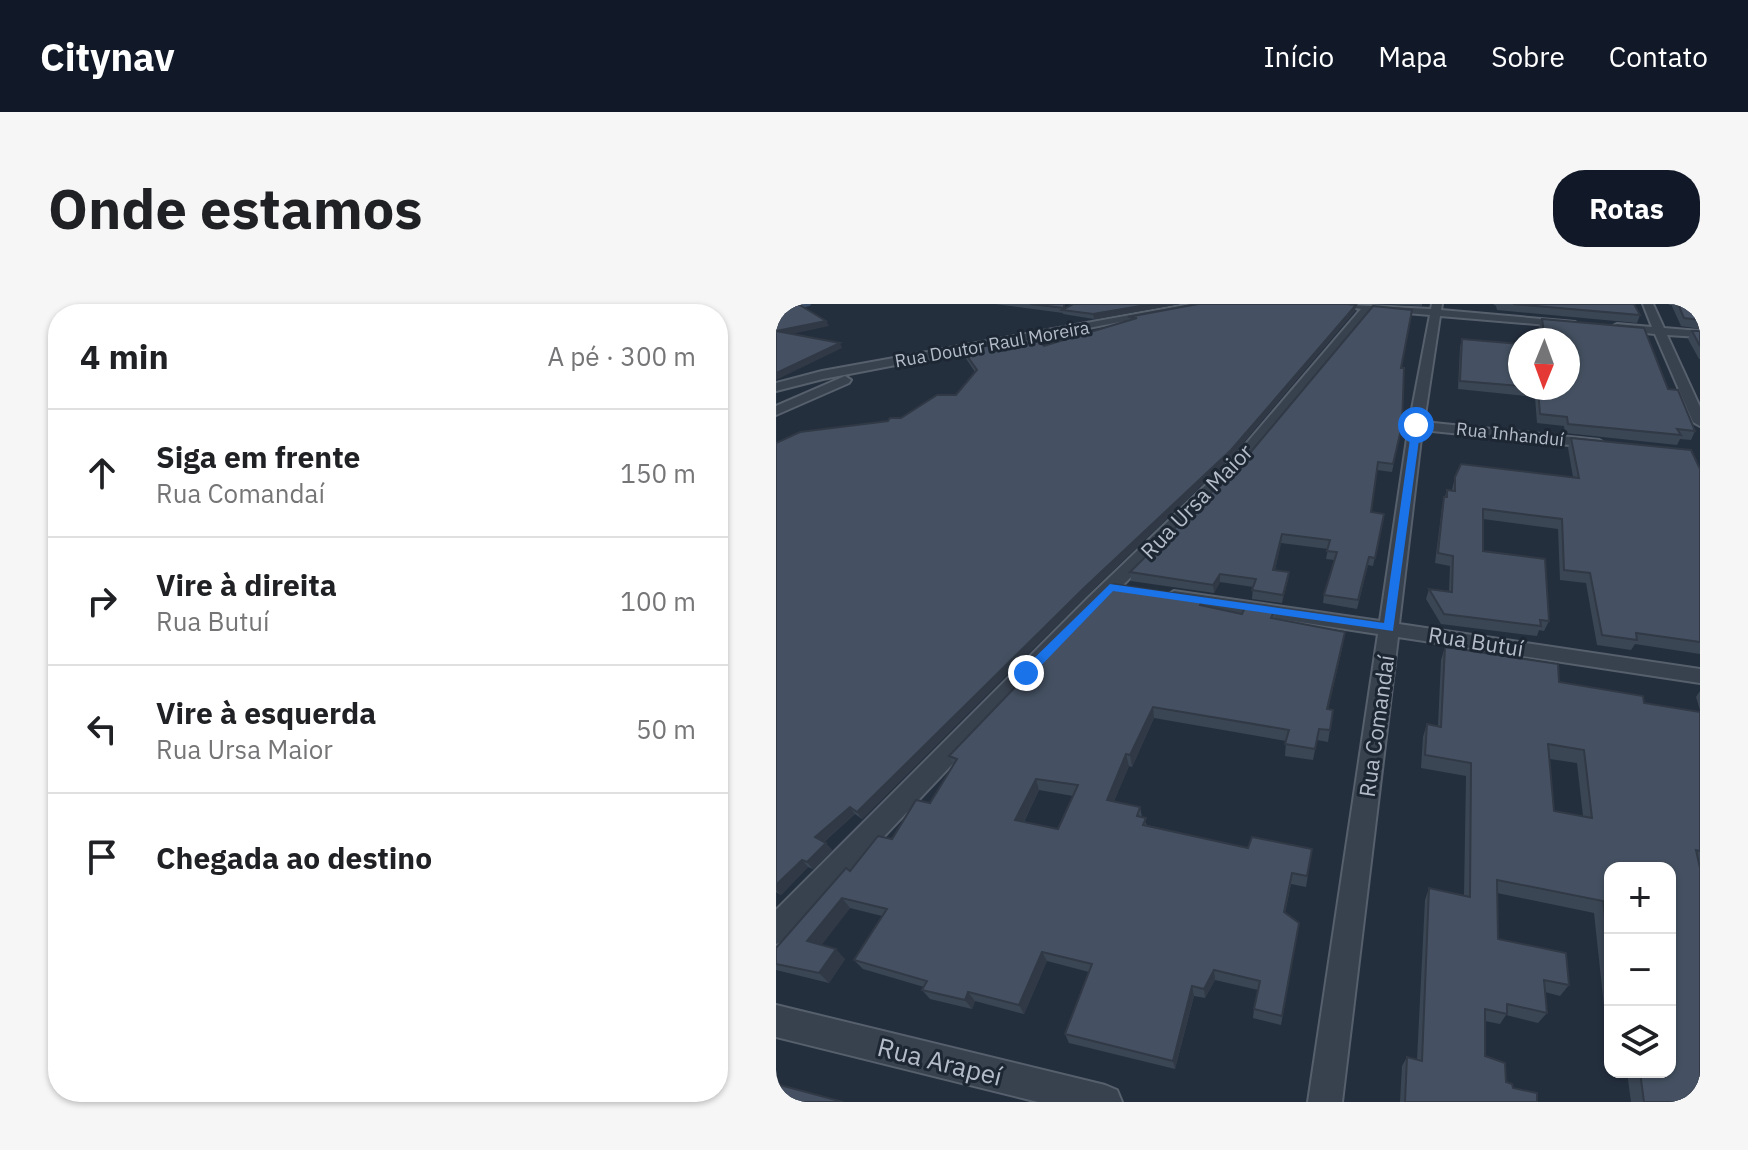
<!DOCTYPE html>
<html lang="pt">
<head>
<meta charset="utf-8">
<style>
	body { margin:0; font-family:"IBM Plex Sans",sans-serif; background:#f6f6f6; color:#202124 }
	.controls { position:absolute; right:24px; bottom:24px; display:grid; overflow:hidden; border-radius:16px; box-shadow:0 2px 6px #0004 }
	.controls button { width:72px; height:72px; display:grid; place-items:center; padding:0; border:0; border-bottom:2px solid #e0e0e0; background:#fff; color:#202124; font:40px sans-serif }
	.compass { position:absolute; left:732px; top:24px; width:72px; height:72px; border-radius:50%; background:#fff; box-shadow:0 2px 6px #0004; rotate:181deg }
	.stop { position:absolute; width:24px; height:24px; margin:-18px; border:6px solid #1a73e8; border-radius:50%; background:#fff }
	.stop.end { background:#1a73e8; border-color:#fff; box-shadow:0 2px 8px #0008 }
	.list { margin:0; padding:0; list-style:none }
	h2 { display:flex; justify-content:space-between; align-items:center; height:104px; margin:0; padding:0 32px; font-size:34px }
	h2 small { font-size:26px; font-weight:400; color:#757577 }
	.list li { display:grid; grid-template-columns:52px 1fr auto; gap:24px; align-items:center; box-sizing:border-box; height:128px; padding:0 32px; border-top:2px solid #e0e0e0 }
	.list b { display:block; font-size:30px; white-space:nowrap }
	.list p { margin:0; font-size:26px; white-space:nowrap; color:#757577 }
	.list em { font-size:26px; font-style:normal; color:#757577 }
	.icon { flex:none; width:44px; height:44px; fill:none; stroke:currentColor; stroke-width:2; stroke-linecap:round; stroke-linejoin:round }
	.map { position:relative; flex:none; width:924px; height:798px; overflow:hidden; border-radius:32px }
	header { display:flex; align-items:center; gap:48px; box-sizing:border-box; height:112px; padding:0 40px; background:#111827; color:#fff }
	header strong { font-size:38px }
	nav { display:flex; gap:44px; margin-inline-start:auto; font-size:28px }
	.intro { display:flex; align-items:center; justify-content:space-between; box-sizing:border-box; height:192px; padding:0 48px }
	h1 { margin:0; font-size:56px }
	.button { padding:20px 36px; border-radius:32px; background:#111827; color:#fff; font-size:28px; font-weight:700 }
	main { display:flex; gap:48px; padding:0 48px }
	aside { flex:1; background:#fff; border-radius:32px; box-shadow:0 2px 6px #0004 }
	.map>svg:first-child { display:block }
</style>
</head>
<body>
<header>
<strong>Citynav</strong>
<nav><a>Início</a><a>Mapa</a><a>Sobre</a><a>Contato</a></nav>
</header>
<div class="intro"><h1>Onde estamos</h1><a class="button">Rotas</a></div>
<main>
<aside>
<h2>4 min<small>A pé · 300 m</small></h2>
<ul class="list">
<li><svg class="icon" aria-label="ahead" viewBox="0 0 24 24"><path d="M12 20V5M6 11l6-6 6 6"/></svg><div><b>Siga em frente</b><p>Rua Comandaí</p></div><em>150 m</em></li>
<li><svg class="icon" aria-label="right" viewBox="0 0 24 24"><path d="M7 20v-9h11M14 6l5 5-5 5"/></svg><div><b>Vire à direita</b><p>Rua Butuí</p></div><em>100 m</em></li>
<li><svg class="icon" aria-label="left" viewBox="0 0 24 24"><path d="M17 20v-9H6M10 6l-5 5 5 5"/></svg><div><b>Vire à esquerda</b><p>Rua Ursa Maior</p></div><em>50 m</em></li>
<li><svg class="icon" aria-label="arrive" viewBox="0 0 24 24"><path d="M6 21V4h12l-3 4 3 4H6"/></svg><div><b>Chegada ao destino</b></div></li>
</ul>
</aside>
<div class="map">
<svg width="924" height="798" viewBox="0 0 924 798">
	<rect width="100%" height="100%" fill="#242f3e"/>
	<g fill="none" stroke-linecap="round" stroke-linejoin="round">
		<!-- stream -->
		<path stroke="#394c67" stroke-width="4" d="M0,8L33,0"/>
		<!-- minor casing -->
		<g stroke="#565f6c" stroke-width="4">
			<g id="minor">
				<path d="M415,0H437L47,75L0,87V79L46,67Z"/>
				<path d="M553,0L655,5L656,0H666L665,6L799,18V22L795,23L664,12L648,118L823,136L830,140L823,144L646,126L623,320L924,365V379L622,333L566,798H532L602,330L398,299L389,293L398,287L604,317L633,121L654,11L595,6L467,161L326,302L10,636L0,640V606L312,294L457,155L585,5Z"/>
				<path d="M867,0H877L888,24L924,27V33L891,31L924,103V122L917,118L879,30L841,26L835,23L841,20L876,23Z"/>
				<path d="M69,72L75,76L73,79L0,111V102Z"/>
				<path d="M0,701L329,781L341,786L346,798H262L0,733Z"/>
			</g>
		</g>
		<!-- minor -->
		<use href="#minor" fill="#38414e" fill-rule="evenodd"/>
	</g>
	<!-- wall -->
	<g fill="#3b4654" fill-rule="evenodd">
		<path d="M219,0H288V5L297,0H404L318,15L287,10V9Z"/>
		<path d="M607,0H646V2Z"/>
		<path d="M717,0H858L864,11L861,19L721,6L720,2Z"/>
		<path d="M895,0H924V25L905,22Z"/>
		<path d="M579,7L455,153L310,292L86,515L79,510L48,538L56,546L37,565L32,563L5,591L0,588V139L112,117L125,114L180,91L199,68L189,53L187,46L268,42L352,17V13Z"/>
		<path d="M766,15L892,85L919,127L915,136L904,135L901,141L789,129L788,122L761,119L759,93L682,85L684,43L686,35L744,40V84H792V36H765L763,23Z"/>
		<path d="M916,27H924V55H923L912,35Z"/>
		<path d="M625,64L626,121L616,168L601,166L595,208L608,210L597,262L592,261L581,305L547,299L548,291L558,256L550,255L552,245L505,239L499,266L513,268L512,276L506,299L476,295L477,283L444,278L438,289L355,277L354,268Z"/>
		<path d="M795,134L924,165V350L859,340L855,346L821,341L810,279L784,276L782,225L707,215V247L773,317L768,327L763,326L761,332L665,320L650,295L653,285L673,288L674,262L659,259L666,203L671,186H676L679,173H797L792,144Z"/>
		<path d="M428,302L466,310L499,305V315L567,340L552,405L557,406L552,438L541,436L537,456L509,452L510,437L378,414L356,463L353,462L338,497L364,503L366,513L371,521L472,544L536,545L530,583L515,580L509,609L523,619L505,721L477,714L478,705L482,686L439,676L429,694L418,692L399,765L293,739L289,730L313,668L271,657L248,710L199,697L196,705L154,695L146,686L148,683L87,665L78,656L106,612L74,604L45,641L69,655L53,679L0,666V644L74,567L116,535L154,499L177,461L173,452ZM263,486L297,492L282,525L248,518Z"/>
		<path d="M669,343L783,378L868,399L924,408V798H855L851,768H894L834,564V703L828,702L818,609L721,589L722,635L793,681L784,692L769,688L771,709L762,719L730,711L724,720L709,717V752L730,778L737,784L761,798H624L626,762L631,753L641,756L649,596L653,584L688,591L690,472L645,464L647,433L651,420L662,422L665,356ZM774,455L801,459L807,512L778,507Z"/>
		<path d="M924,387V406L920,393Z"/>
	</g>
	<!-- shaded-wall -->
	<g fill="#303945">
		<path d="M376,0H404L318,15L317,10Z"/>
		<path d="M580,1L579,7L455,153L310,292L86,515L81,508Z"/>
		<path d="M50,17L53,22L2,33L0,27Z"/>
		<path d="M64,39L66,44L0,76V69Z"/>
		<path d="M506,230L505,239L497,275V266Z"/>
		<path d="M513,268L512,276L506,299L507,291Z"/>
		<path d="M444,270V278L438,289L437,281Z"/>
		<path d="M569,328L567,340L550,416L551,405Z"/>
		<path d="M377,403L378,414L356,463L354,451Z"/>
		<path d="M350,450L353,462L334,507L331,496Z"/>
		<path d="M260,475L263,486L243,527L239,516Z"/>
		<path d="M74,503L79,510L45,540L39,533Z"/>
		<path d="M50,539L56,546L37,565L31,558Z"/>
		<path d="M26,556L32,563L5,591L0,586V581Z"/>
		<path d="M66,594L74,604L41,647L31,637Z"/>
		<path d="M60,645L69,655L53,679L43,669Z"/>
		<path d="M266,648L271,657L248,710L243,701Z"/>
		<path d="M438,666L439,676L429,694L428,685Z"/>
		<path d="M416,682L418,692L399,765L397,757Z"/>
		<path d="M192,688L199,697L196,705L189,696Z"/>
	</g>
	<!-- building -->
	<g fill="#455162" stroke="#303945" stroke-width="2" fill-rule="evenodd">
		<path d="M0,0H22L50,17L0,27Z"/>
		<path d="M254,0H288V4Z"/>
		<path d="M297,0H376L317,10L286,6Z"/>
		<path d="M422,0H572L580,1L455,146L308,284L81,508L74,503L39,533L50,539L31,558L26,556L0,581V139L24,128L112,117L114,114H125L161,91H180L201,66L187,46L258,34L268,42L361,14L352,13Z"/>
		<path d="M737,0H858L864,11Z"/>
		<path d="M902,0H924V16L908,14Z"/>
		<path d="M597,2L636,6L625,64H628L626,121L617,160L602,158L595,208L608,210L599,254L593,253L582,296L548,291L561,248L551,247L554,236L506,230L497,266L513,268L507,291L476,286L480,275L444,270L437,281L354,268L469,155Z"/>
		<path d="M766,15L868,24L892,85L902,86L919,127L901,125L905,131L792,120L791,113L764,110L762,84H792V36H769Z"/>
		<path d="M0,27L64,39L0,69Z"/>
		<path d="M916,27H924V42Z"/>
		<path d="M686,35L744,40V82L684,77Z"/>
		<path d="M795,134L915,146L924,165V338L860,329L861,336L826,331L814,269L788,266L786,215L707,205V247L769,255L773,317L764,316L765,322L668,310L653,285L676,288L677,252L662,249L668,193H671V186L679,187V173L685,160L803,174Z"/>
		<path d="M338,280L428,294L424,301L466,310L470,301L499,305L495,314L569,328L551,405L557,406L554,426L543,425L539,445L509,440L513,426L377,403L354,451L350,450L331,496L364,503L361,512L370,514L367,521L472,544L476,533L536,545L531,572L516,569L508,608L523,619L506,712L478,705L484,677L438,666L428,685L416,682L397,757L289,730L316,660L266,648L243,701L192,688L189,696L146,686L151,677L78,656L111,605L66,594L31,637L60,645L43,669L0,660V644L70,564L74,567L102,532L116,535L140,496L154,499L181,455L173,452ZM260,475L302,481L282,525L239,516Z"/>
		<path d="M669,343L782,360L783,378L867,392L868,399L924,408V547L920,546L924,564V798H868L864,768H894V564H834V654L827,597L721,576L722,635L790,649L793,681L768,676L771,709L731,700V710L709,705V752L729,759L730,778L736,780L737,784L761,789V798H629L631,753L646,757L653,584L694,593L695,459L649,451L651,420L665,423ZM772,440L808,446L816,514L778,507Z"/>
		<path d="M0,780L67,798H0Z"/>
	</g>
	<!-- route -->
	<path fill="#1a73e8" d="M640,118L645,121L617,327L337,287L255,372H246V366L334,280L608,319L636,121Z"/>
	<g text-anchor="middle" dominant-baseline="central" stroke-width="6" stroke-linejoin="round" paint-order="stroke">
		<!-- far-street labels -->
		<g font-size="18" fill="#b4bcc9" stroke="#1d2633">
			<text transform="translate(216 40) rotate(-10)">Rua Doutor Raul Moreira</text>
			<text transform="translate(734 130) rotate(6)">Rua Inhanduí</text>
		</g>
		<!-- street labels -->
		<g font-size="22" fill="#b4bcc9" stroke="#1d2633">
			<text transform="translate(420 197) rotate(-46)">Rua Ursa Maior</text>
			<text transform="translate(700 337) rotate(9)">Rua Butuí</text>
			<text transform="translate(600 422) rotate(-82)">Rua Comandaí</text>
		</g>
		<!-- near-street labels -->
		<g font-size="26" fill="#b4bcc9" stroke="#1d2633">
			<text transform="translate(164 757) rotate(14)">Rua Arapeí</text>
		</g>
	</g>
</svg>
<div class="controls">
<button>+</button>
<button>−</button>
<button><svg class="icon" aria-label="layers" viewBox="0 0 24 24"><path d="M12 4l9 5-9 5-9-5zM3 14l9 5 9-5"/></svg></button>
</div>
<svg class="compass" viewBox="-18 -18 36 36"><path d="M0-13l5 13h-10z" fill="#e53935"/><path d="M0 13l5-13h-10z" fill="#757577"/></svg>
<div class="stop" style="left:640px;top:121px"></div>
<div class="stop end" style="left:250px;top:369px"></div>
</div>
</main>
</body>
</html>
